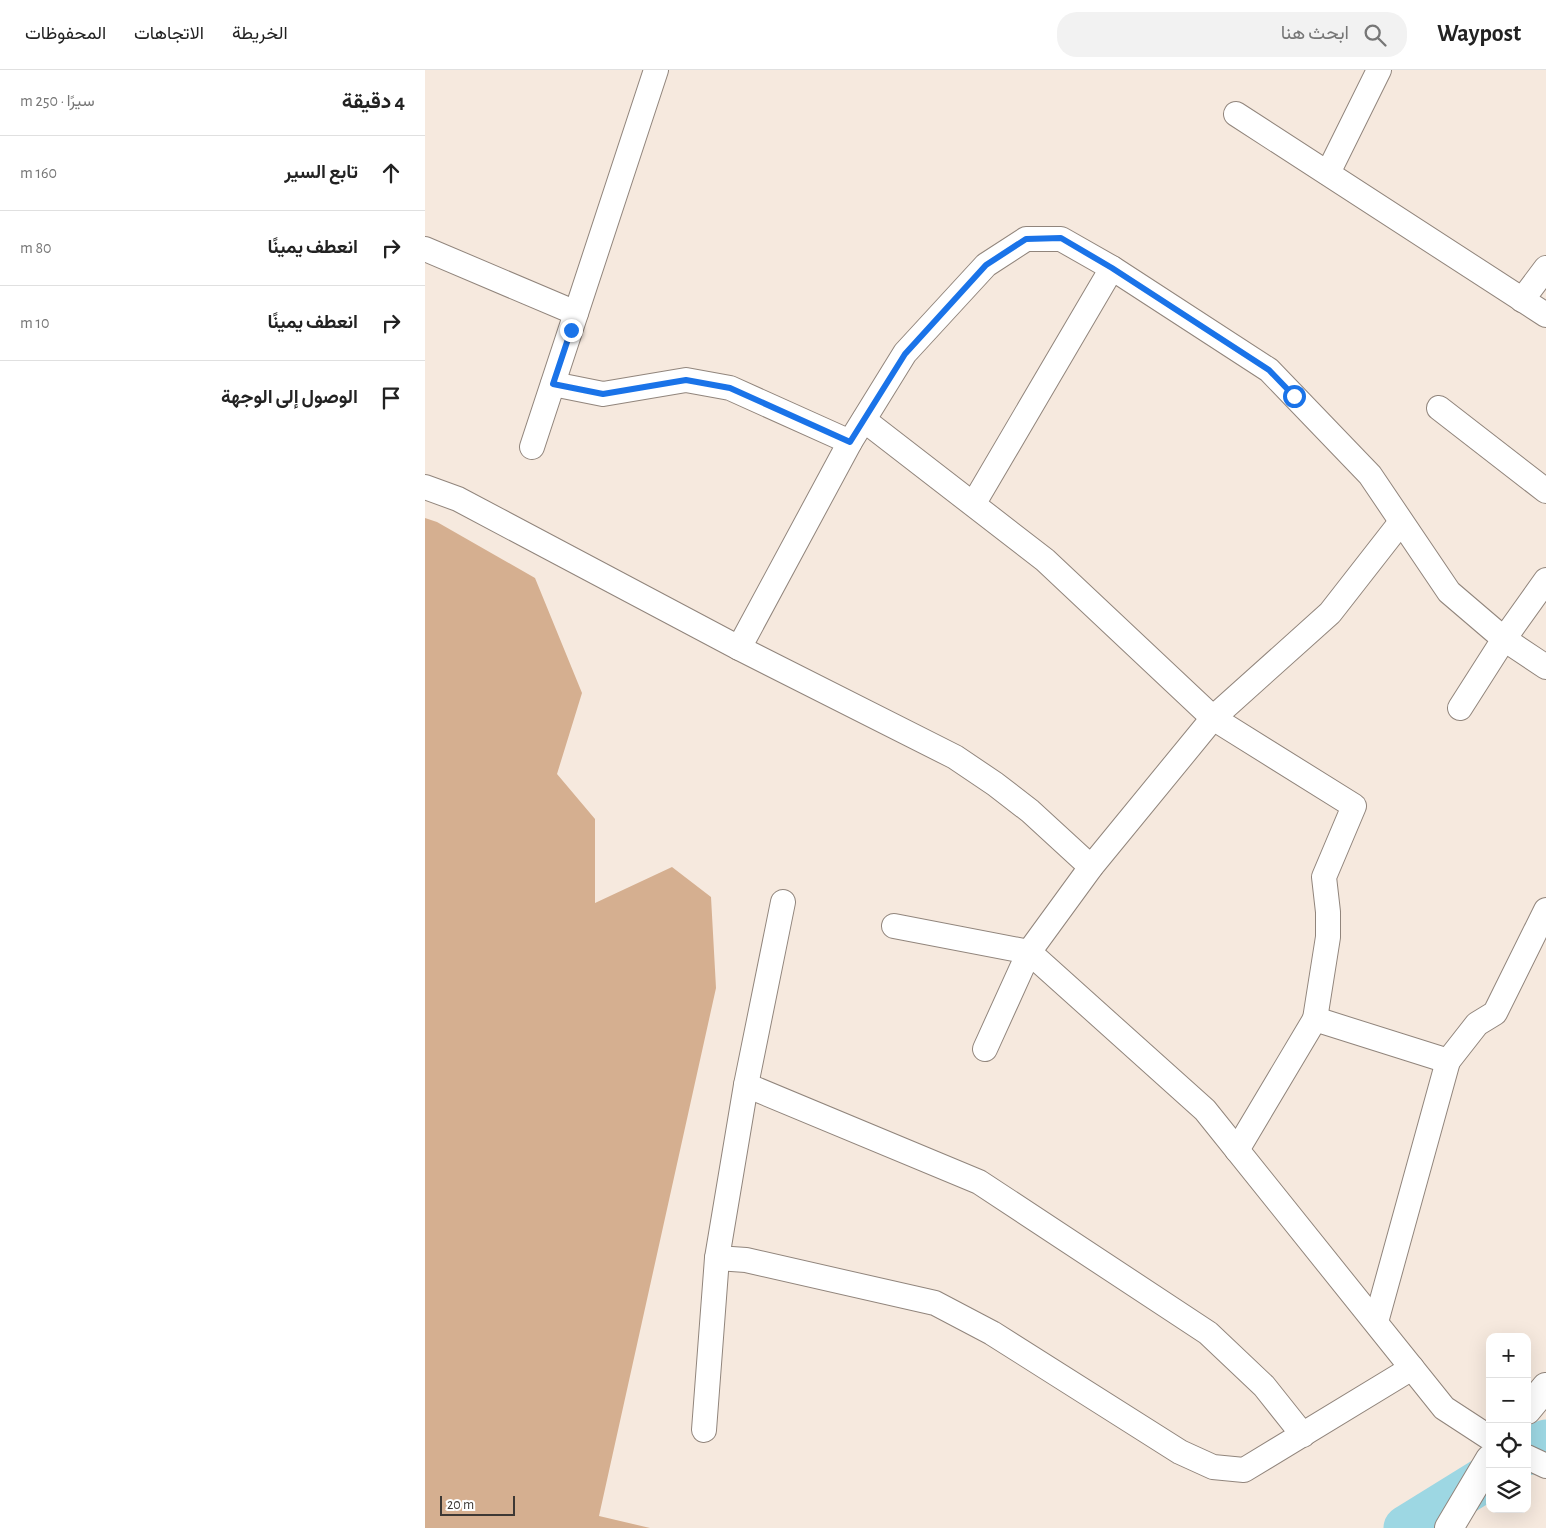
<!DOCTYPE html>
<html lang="ar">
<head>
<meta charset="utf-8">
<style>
	body { margin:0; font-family:"Alegreya Sans",Vazirmatn,sans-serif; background:#f2f2f2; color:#222; direction:rtl }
	.controls { position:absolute; right:15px; bottom:15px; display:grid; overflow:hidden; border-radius:10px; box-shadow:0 5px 20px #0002 }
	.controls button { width:45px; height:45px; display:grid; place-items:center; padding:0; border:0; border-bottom:1px solid #e0e0e0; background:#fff; color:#222; font:25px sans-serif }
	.scale { position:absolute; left:15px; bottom:12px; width:75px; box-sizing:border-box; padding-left:5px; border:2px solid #3d3834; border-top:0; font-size:14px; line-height:18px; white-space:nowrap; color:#3d3834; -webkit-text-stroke:4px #fff; paint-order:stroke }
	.stop { position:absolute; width:15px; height:15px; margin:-11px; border:4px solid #1a73e8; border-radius:50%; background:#fff }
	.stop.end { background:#1a73e8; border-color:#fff; box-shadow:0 1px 5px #0008 }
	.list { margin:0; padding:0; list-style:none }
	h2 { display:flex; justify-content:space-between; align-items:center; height:65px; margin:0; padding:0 20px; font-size:21px }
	h2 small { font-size:16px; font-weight:400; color:#767676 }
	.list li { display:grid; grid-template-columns:32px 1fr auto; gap:15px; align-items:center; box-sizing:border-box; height:75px; padding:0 20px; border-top:1px solid #e0e0e0 }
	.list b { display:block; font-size:19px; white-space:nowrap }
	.list em { font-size:16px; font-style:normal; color:#767676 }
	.icon { flex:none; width:28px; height:28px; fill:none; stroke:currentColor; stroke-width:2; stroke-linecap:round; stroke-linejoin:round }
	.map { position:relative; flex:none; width:1121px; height:1458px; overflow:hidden; direction:ltr }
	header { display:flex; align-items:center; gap:30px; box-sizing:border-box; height:70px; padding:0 25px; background:#fff; border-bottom:1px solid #e0e0e0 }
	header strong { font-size:24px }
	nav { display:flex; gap:28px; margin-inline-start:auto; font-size:18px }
	.search { width:350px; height:45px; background:#f2f2f2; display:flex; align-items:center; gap:12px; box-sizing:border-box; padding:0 18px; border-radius:20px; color:#767676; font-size:19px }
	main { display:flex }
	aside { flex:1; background:#fff }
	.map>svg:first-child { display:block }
</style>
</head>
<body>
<header>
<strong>Waypost</strong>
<div class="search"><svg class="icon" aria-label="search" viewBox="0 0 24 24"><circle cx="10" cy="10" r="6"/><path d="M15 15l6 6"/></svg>ابحث هنا</div>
<nav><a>الخريطة</a><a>الاتجاهات</a><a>المحفوظات</a></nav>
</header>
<main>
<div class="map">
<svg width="1121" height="1458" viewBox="0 0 1121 1458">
	<rect width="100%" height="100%" fill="#f6e9de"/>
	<!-- forest -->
	<path fill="#d5af90" d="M0,448L12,452L110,508L157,623L132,704L170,749V833L247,797L286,827L291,918L174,1446L225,1458H0Z"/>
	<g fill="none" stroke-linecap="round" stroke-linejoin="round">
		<!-- river -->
		<g stroke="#9dd7e3" stroke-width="45">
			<path d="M1102,1383L1121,1372"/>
			<path d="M981,1458L1065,1406"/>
		</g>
		<!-- minor casing -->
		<g stroke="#91857c" stroke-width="26">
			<g id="minor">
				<path d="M811,44L1121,245"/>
				<path d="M903,103L954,0"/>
				<path d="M0,179L151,243"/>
				<path d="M1097,230L1121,198"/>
				<path d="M128,314L178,324L261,310L305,318L425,372"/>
				<path d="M1014,338L1121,421"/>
				<path d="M439,350L620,490L788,648L929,736L899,807L903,842V867L890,949"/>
				<path d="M107,377L231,0"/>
				<path d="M0,417L33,429L314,578L530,687L570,714L605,741L666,797"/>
				<path d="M549,433L687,198"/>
				<path d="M314,578L425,372L480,283L561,195L601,169H636L687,198L844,300L945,405L1024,522L1079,569L1121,597"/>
				<path d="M1035,638L1079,569L1121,510"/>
				<path d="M358,832L321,1015L292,1188L321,1190L510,1233L567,1263L755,1382L788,1397L819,1400L987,1298"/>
				<path d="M469,856L604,882L780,1040L1019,1338L1065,1368"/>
				<path d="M560,979L604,882L666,797L788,648L905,543L976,452"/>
				<path d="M321,1015L554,1112L783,1263L839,1316L878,1365"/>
				<path d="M812,1080L890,949L1023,991L1052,954L1070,943L1121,840"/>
				<path d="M951,1252L1023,991"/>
				<path d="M279,1360L292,1188"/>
				<path d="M1102,1387L1121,1396"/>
			</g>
		</g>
		<!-- secondary casing -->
		<g stroke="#91857c" stroke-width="30">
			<g id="secondary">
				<path d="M1102,1340L1121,1317"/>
				<path d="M1024,1458L1065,1389"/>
			</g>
		</g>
		<!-- minor -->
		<use href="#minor" stroke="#fff" stroke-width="24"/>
		<!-- secondary -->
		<use href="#secondary" stroke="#fff" stroke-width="28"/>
	</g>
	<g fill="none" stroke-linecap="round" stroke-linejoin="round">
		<!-- route -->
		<path stroke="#1a73e8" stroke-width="6" d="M146,260L128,314L178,324L261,310L305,318L425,372L480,284L561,195L601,169L636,168L687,198L844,300L869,326"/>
	</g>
</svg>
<div class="controls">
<button>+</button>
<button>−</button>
<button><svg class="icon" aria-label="locate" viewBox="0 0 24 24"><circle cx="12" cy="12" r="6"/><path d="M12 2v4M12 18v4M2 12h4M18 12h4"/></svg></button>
<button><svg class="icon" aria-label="layers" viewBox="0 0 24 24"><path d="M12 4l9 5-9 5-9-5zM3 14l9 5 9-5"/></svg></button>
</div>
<div class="scale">20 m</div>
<div class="stop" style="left:869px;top:326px"></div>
<div class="stop end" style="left:146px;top:260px"></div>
</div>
<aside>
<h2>4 دقيقة<small>سيرًا · 250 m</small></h2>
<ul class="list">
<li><svg class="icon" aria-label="ahead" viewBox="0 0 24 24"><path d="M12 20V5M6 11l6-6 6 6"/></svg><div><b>تابع السير</b></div><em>160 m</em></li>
<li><svg class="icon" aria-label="right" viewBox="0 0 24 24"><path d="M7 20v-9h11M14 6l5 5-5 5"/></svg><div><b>انعطف يمينًا</b></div><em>80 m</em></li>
<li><svg class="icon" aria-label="right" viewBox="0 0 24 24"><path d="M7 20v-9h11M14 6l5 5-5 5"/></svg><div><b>انعطف يمينًا</b></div><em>10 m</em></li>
<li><svg class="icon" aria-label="arrive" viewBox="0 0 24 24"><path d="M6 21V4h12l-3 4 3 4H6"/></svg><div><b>الوصول إلى الوجهة</b></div></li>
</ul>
</aside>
</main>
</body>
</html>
